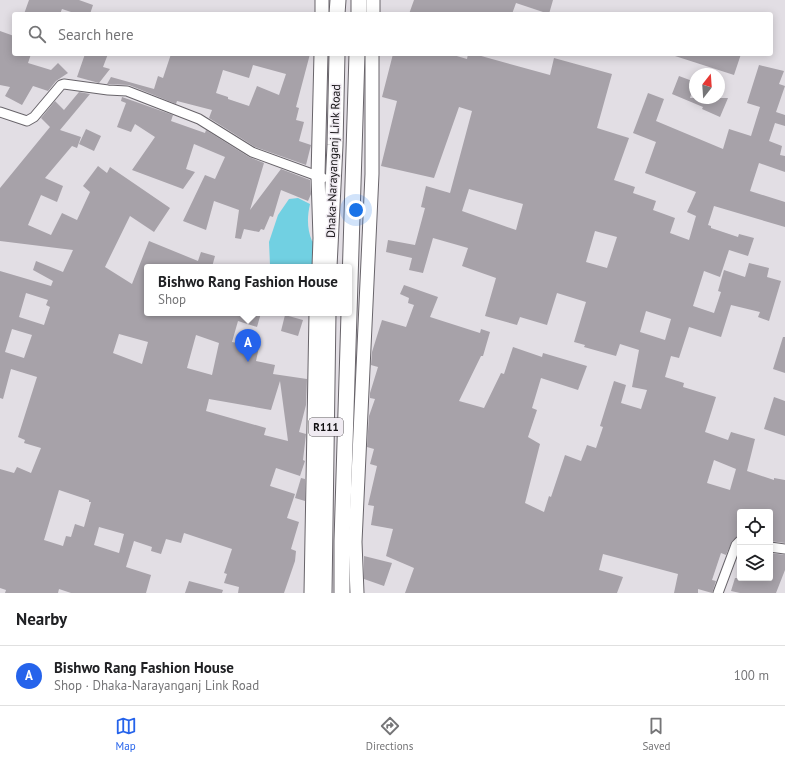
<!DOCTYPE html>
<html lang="en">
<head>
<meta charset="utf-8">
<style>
	body { margin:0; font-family:"PT Sans",sans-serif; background:#f6f6f6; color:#202124 }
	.controls { position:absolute; right:12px; bottom:12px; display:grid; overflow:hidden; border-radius:4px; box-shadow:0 2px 10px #0003 }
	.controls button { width:36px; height:36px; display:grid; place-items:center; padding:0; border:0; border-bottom:1px solid #e0e0e0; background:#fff; color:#202124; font:20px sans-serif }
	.compass { position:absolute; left:689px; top:68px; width:36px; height:36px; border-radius:50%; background:#fff; box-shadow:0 2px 10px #0003; rotate:17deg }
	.you { position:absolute; left:356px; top:210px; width:14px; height:14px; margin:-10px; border:3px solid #fff; border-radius:50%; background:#1a73e8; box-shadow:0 0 0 6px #1a73e833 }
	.badge { display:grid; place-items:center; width:26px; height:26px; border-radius:50%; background:#2563eb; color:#fff; font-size:13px; font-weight:700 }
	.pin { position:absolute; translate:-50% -33px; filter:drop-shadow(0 1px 2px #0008) }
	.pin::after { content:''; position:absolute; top:21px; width:14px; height:12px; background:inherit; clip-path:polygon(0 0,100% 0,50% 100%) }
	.popup { position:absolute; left:144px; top:264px; width:208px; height:52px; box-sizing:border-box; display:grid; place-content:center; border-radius:4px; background:#fff; filter:drop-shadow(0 1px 3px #0005); font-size:13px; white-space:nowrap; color:#757577 }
	.popup b { font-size:15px; color:#202124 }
	.popup::after { content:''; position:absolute; left:50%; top:100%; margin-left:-8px; border:8px solid transparent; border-top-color:#fff }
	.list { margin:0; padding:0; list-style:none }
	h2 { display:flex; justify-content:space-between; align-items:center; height:52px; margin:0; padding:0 16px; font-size:17px }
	h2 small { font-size:13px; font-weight:400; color:#757577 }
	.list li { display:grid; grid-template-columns:26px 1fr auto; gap:12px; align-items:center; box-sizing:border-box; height:60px; padding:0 16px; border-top:1px solid #e0e0e0 }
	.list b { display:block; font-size:15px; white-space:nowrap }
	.list p { margin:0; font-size:13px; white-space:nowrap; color:#757577 }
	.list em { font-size:13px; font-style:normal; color:#757577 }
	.icon { flex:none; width:22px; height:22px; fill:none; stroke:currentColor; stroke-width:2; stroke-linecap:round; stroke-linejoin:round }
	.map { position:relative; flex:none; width:785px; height:593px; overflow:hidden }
	.search { position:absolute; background:#fff; box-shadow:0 2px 10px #0003; left:12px; right:12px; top:12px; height:44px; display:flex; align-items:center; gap:10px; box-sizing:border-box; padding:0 14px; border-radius:4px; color:#757577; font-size:15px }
	.sheet { height:112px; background:#fff }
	nav { display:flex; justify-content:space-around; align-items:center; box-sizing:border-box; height:56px; border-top:1px solid #e0e0e0; background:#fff; font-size:11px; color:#757577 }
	nav a { display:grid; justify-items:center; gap:2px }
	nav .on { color:#2563eb }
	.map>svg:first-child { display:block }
</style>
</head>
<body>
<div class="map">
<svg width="785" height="593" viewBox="0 0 785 593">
	<rect width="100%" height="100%" fill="#e2dee4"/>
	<!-- water -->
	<path fill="#71d0e2" d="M298,198L310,204C307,217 307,229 312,241L319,245L315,264L312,267H274L270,265L269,242L278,215L289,199Z"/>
	<!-- building -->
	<g fill="#a7a2a9" fill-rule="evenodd">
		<path d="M29,0H79L93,5L90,14H77L62,9L60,14H24Z"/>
		<path d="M414,0H553L549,14L516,3L512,14H409Z"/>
		<path d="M0,31L14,36V54H31L28,63L51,70L58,63L68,73L56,81L48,91L33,86L22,105L5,96L10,87L0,85Z"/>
		<path d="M85,54H108L103,67L110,69L99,83L77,77Z"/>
		<path d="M171,54H310L296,107L299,108L296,120L304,122L299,141L311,145L306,165L255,147L209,118L212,110L177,101L176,104L129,85L107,84L111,77L154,89L158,76L163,78ZM253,65L286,74L279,95L257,86L249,106L228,99V97L216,93L223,70L249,78Z"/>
		<path d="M393,54H450L467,59L468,54H474L550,75L554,58L612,74L597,128L629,138L614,180L635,187L633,193L656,201L653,210L675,218L670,233L689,240L696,216L687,212L696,192L645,173L656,142L633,133L648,93L664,99L656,121L723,149L729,129L751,136L760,107L747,103L759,65L784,71L779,84L785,86L776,112L785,115V126L775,123L769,141L782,146L780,155L785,156V172L759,163L750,191L785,202V227L714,206L708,225L711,226V228L738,237L739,234L754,238L748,256L729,250L720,277L704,271L693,306L714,313L721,292L718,291L724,270L745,277L749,263L769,268L767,277L781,281L769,321L758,317L760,312L731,305L721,337L689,327L679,358L671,356L665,377L684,383L683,387L716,397L705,432L728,440L731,432L755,439L747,471L774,480V478L785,480V543L770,541V512H740V535L732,541L726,555L721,553L712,580L716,581L712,593L698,589V593H674L678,574L603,554L599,570L623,577L617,593H405L414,568L386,556L393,529L371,525L374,506L368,505L377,466L370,464L374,449L367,447L369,416L375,399L370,398V393L378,367L371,365L372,352L382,320L406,327L414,305L408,303L409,298L400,294L404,285L438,297L430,317L480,333L481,329L490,332L483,356H481L459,401L484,408L501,373L504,374L513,347L542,357L543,353L587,366L578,390L541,378L532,408L537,410L528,437L540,444L525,503L544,512L549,496L551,497L565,455L581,461L587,445L596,448L603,427L600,426L614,381L626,385L621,403L641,409L647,390L632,387L639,350L620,344L616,356L584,347L585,345L574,342L586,302L557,293L547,325L520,317L517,325L485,316L496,278L462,266L468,248L433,238L423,273L409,270L412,258L386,252L388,240L415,245L425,208L421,207L426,186L450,193L472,111L459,107L434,178L381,166L397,101L382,97ZM469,189L523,204L516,230L462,211ZM595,231L617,237L607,268L586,262ZM646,311L671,319L665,340L640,332ZM714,460L736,469L730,490L707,483Z"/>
		<path d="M676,54H741L734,75L675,56Z"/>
		<path d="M679,76L695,82L690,98H728L720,117L702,109L703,107L672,94Z"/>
		<path d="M79,92L90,94L60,130L81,137L77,148L72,146L45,178L63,186L57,202L41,195L28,225L51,235L62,213L77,220L90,192L83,186L98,166L107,173L110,167L170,208L154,232L130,216L105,267L132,284L149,241L198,261L201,252L215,256L212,267H147V313H261L257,327L238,321L232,342L259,347L256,361L275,365L273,374L307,379L306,405L299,432L306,434L303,460L305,461L300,476L276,468L270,486L295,494L287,518L299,522L291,549L296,551L295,561L284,593H238L239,587L224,583L227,574L224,573L232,549L184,533L181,543L166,539L161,554L151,551L152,547L134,541L126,567L151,575L146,593H71L59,589L58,593H5L6,590L0,588V469L14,473L17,467L31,473L41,448L24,443L25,440L18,437L37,377L11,369L3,399L0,398V271L51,286L53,281L33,270L36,261L63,272L73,250L0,241V188L50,127L41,118L55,101L64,110ZM26,293L48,300L46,305L50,307L44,325L19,317ZM12,329L32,335L24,358L5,352ZM119,334L148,342L142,364L113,353ZM196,335L219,343L212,375L187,368ZM280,381L288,441L264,435L266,428L206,411L209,399L271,410ZM59,490L89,500V502H91L84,527L75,524L71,537L66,536L63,546L44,540ZM99,527L124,534L119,553L94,545Z"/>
		<path d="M122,97L173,115L171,121L205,133L206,130L249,157L264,163L250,210L281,169L310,180L311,194L308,201L281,190L273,217L270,216L264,230L261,229L259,232L244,229L241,239L235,238L239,210L214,201L206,230L183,221L205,175L215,179L225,157L194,144L186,169L195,172L183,189L132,170L155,137L135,124L131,132L117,127L126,103L121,101Z"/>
		<path d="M86,129L101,136L94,151L79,144Z"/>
		<path d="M285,315L303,320L298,336L281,331Z"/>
		<path d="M783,337H785V373L773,369Z"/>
		<path d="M774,397L785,401V436L764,429Z"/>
		<path d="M301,478L305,479V501L295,498Z"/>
		<path d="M770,553L785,555V570L776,593H740L731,591L735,578H770Z"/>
		<path d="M364,556L392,563L384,586L364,579Z"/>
		<path d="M189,581L223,590L222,593H185Z"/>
	</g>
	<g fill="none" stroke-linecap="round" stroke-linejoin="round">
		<!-- street casing -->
		<g stroke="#68646a" stroke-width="11">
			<g id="street">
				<path d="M0,112L27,121L34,117L61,85L64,84L108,90L127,91L199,119L252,152L323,178"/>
				<path d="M770,547L785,549"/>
				<path d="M718,593L736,545L740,541"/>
			</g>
		</g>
		<!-- secondary casing -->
		<g stroke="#68646a" stroke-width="15">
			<g id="secondary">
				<path d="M322,14V0"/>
				<path d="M373,14V0"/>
				<path d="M319,267L320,238L318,176L321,54"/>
				<path d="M311,593L316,313"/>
				<path d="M357,593L355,542L372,174V54"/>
			</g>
		</g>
		<!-- primary casing -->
		<g stroke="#68646a" stroke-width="17">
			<g id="primary">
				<path d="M337,14L338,0"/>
				<path d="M359,14V0"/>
				<path d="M329,267L335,145L337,54"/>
				<path d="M324,593L328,313"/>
				<path d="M342,593V541L357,54"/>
			</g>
		</g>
		<!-- street -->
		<use href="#street" stroke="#fff" stroke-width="9"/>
		<!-- secondary -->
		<use href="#secondary" stroke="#fff" stroke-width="13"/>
		<!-- primary -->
		<use href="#primary" stroke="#fff" stroke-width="15"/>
	</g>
	<g text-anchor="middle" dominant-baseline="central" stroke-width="3" stroke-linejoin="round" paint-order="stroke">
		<!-- shield labels -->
		<rect fill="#f0ebf2" stroke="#545154" stroke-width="1" x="309" y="418" width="34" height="18" rx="3"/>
		<g font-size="11" font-weight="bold" fill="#110f11">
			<text x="326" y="427">R111</text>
		</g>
		<!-- street labels -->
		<g font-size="12" fill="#110f11" stroke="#f0ebf2">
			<text transform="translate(333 161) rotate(-88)">Dhaka-Narayanganj Link Road</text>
		</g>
	</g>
</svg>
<div class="controls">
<button><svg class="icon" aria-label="locate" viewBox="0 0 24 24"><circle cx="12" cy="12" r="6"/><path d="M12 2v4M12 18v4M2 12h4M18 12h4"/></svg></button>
<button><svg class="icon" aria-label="layers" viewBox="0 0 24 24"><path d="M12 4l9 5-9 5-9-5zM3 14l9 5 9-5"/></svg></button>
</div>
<svg class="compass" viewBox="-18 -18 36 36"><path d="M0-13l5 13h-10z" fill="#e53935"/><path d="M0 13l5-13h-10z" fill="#757577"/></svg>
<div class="you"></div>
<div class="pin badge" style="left:248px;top:362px">A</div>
<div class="popup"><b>Bishwo Rang Fashion House</b>Shop</div>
<div class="search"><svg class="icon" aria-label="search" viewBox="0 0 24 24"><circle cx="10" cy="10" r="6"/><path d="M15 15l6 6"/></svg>Search here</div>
</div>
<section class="sheet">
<h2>Nearby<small></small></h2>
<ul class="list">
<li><span class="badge">A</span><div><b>Bishwo Rang Fashion House</b><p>Shop · Dhaka-Narayanganj Link Road</p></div><em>100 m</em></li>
</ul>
</section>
<nav>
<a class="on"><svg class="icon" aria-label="map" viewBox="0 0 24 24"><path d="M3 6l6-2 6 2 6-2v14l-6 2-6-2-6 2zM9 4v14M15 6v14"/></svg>Map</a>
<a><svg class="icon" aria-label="directions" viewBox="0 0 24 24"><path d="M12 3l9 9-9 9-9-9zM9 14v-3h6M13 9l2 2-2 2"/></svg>Directions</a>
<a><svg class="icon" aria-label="saved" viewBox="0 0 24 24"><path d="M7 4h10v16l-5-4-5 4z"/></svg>Saved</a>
</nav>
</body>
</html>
